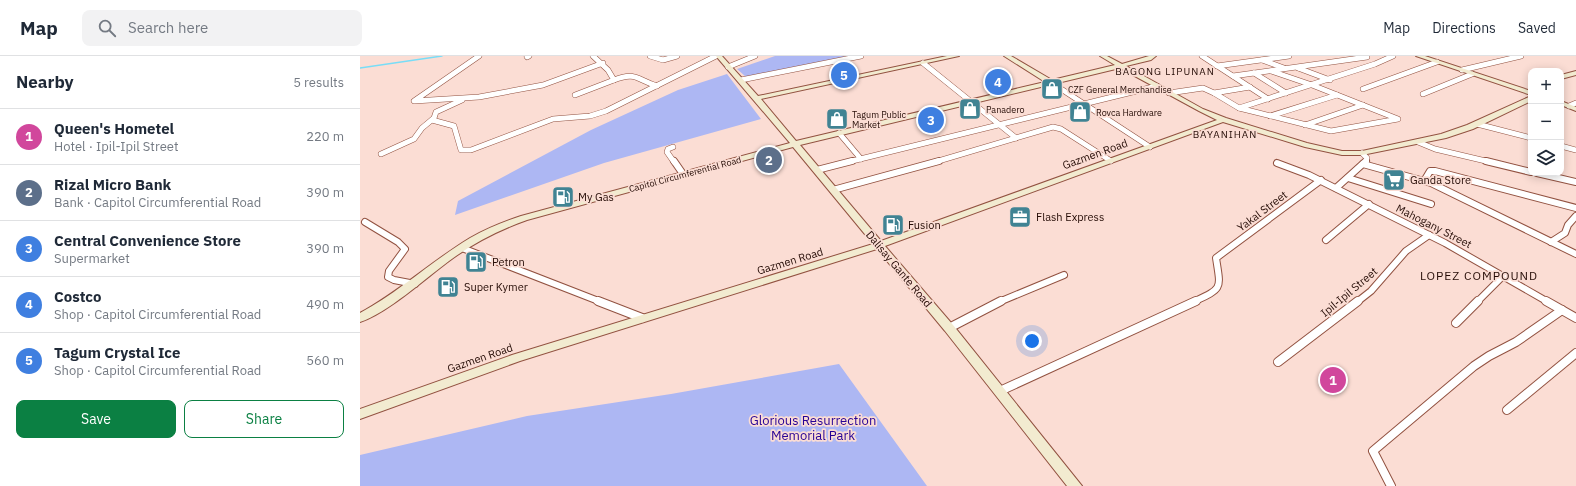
<!DOCTYPE html>
<html lang="en">
<head>
<meta charset="utf-8">
<style>
	body { margin:0; font-family:"IBM Plex Sans",sans-serif; background:#f2f2f3; color:#1f2937 }
	.controls { position:absolute; right:12px; top:12px; display:grid; overflow:hidden; border-radius:8px; box-shadow:0 2px 10px #0003 }
	.controls button { width:36px; height:36px; display:grid; place-items:center; padding:0; border:0; border-bottom:1px solid #e0e1e3; background:#fff; color:#1f2937; font:20px sans-serif }
	.you { position:absolute; left:672px; top:285px; width:14px; height:14px; margin:-10px; border:3px solid #fff; border-radius:50%; background:#1a73e8; box-shadow:0 0 0 6px #1a73e833 }
	.badge { display:grid; place-items:center; width:26px; height:26px; border-radius:50%; background:#0b8043; color:#fff; font-size:13px; font-weight:700 }
	.pin { position:absolute; translate:-50% -50%; border:2px solid #fff; box-shadow:0 1px 4px #0006 }
	.list { margin:0; padding:0; list-style:none }
	h2 { display:flex; justify-content:space-between; align-items:center; height:52px; margin:0; padding:0 16px; font-size:17px }
	h2 small { font-size:13px; font-weight:400; color:#747a83 }
	.list li { display:grid; grid-template-columns:26px 1fr auto; gap:12px; align-items:center; box-sizing:border-box; height:56px; padding:0 16px; border-top:1px solid #e0e1e3 }
	.list b { display:block; font-size:15px; white-space:nowrap }
	.list p { margin:0; font-size:13px; white-space:nowrap; color:#747a83 }
	.list em { font-size:13px; font-style:normal; color:#747a83 }
	.actions { display:flex; gap:8px; padding:12px 16px }
	.actions a { flex:1; padding:9px 0; border:1px solid #0b8043; border-radius:8px; text-align:center; font-size:14px; color:#0b8043 }
	.actions .main { background:#0b8043; color:#fff }
	.icon { flex:none; width:22px; height:22px; fill:none; stroke:currentColor; stroke-width:2; stroke-linecap:round; stroke-linejoin:round }
	.map { position:relative; flex:none; width:1216px; height:430px; overflow:hidden }
	header { display:flex; align-items:center; gap:24px; box-sizing:border-box; height:56px; padding:0 20px; background:#fff; border-bottom:1px solid #e0e1e3 }
	header strong { font-size:19px }
	nav { display:flex; gap:22px; margin-inline-start:auto; font-size:14px }
	.search { width:280px; height:36px; background:#f2f2f3; display:flex; align-items:center; gap:10px; box-sizing:border-box; padding:0 14px; border-radius:8px; color:#747a83; font-size:15px }
	main { display:flex }
	aside { flex:1; background:#fff }
	.map>svg:first-child { display:block }
</style>
</head>
<body>
<header>
<strong>Map</strong>
<div class="search"><svg class="icon" aria-label="search" viewBox="0 0 24 24"><circle cx="10" cy="10" r="6"/><path d="M15 15l6 6"/></svg>Search here</div>
<nav><a>Map</a><a>Directions</a><a>Saved</a></nav>
</header>
<main>
<aside>
<h2>Nearby<small>5 results</small></h2>
<ul class="list">
<li><span class="badge" style="background:#d1479c">1</span><div><b>Queen's Hometel</b><p>Hotel · Ipil-Ipil Street</p></div><em>220 m</em></li>
<li><span class="badge" style="background:#5c6f8a">2</span><div><b>Rizal Micro Bank</b><p>Bank · Capitol Circumferential Road</p></div><em>390 m</em></li>
<li><span class="badge" style="background:#3f7fe0">3</span><div><b>Central Convenience Store</b><p>Supermarket</p></div><em>390 m</em></li>
<li><span class="badge" style="background:#3f7fe0">4</span><div><b>Costco</b><p>Shop · Capitol Circumferential Road</p></div><em>490 m</em></li>
<li><span class="badge" style="background:#3f7fe0">5</span><div><b>Tagum Crystal Ice</b><p>Shop · Capitol Circumferential Road</p></div><em>560 m</em></li>
</ul>
<div class="actions"><a class="main">Save</a><a>Share</a></div>
</aside>
<div class="map">
<svg width="1216" height="430" viewBox="0 0 1216 430">
	<rect width="100%" height="100%" fill="#fbddd4"/>
	<!-- green -->
	<g fill="#adb7f3">
		<path d="M415,0H488L386,21L377,13Z"/>
		<path d="M367,18L401,63L244,107L95,159L98,145L231,74L318,34Z"/>
		<path d="M479,308L567,430H0V399L167,360L311,338Z"/>
	</g>
	<g fill="none" stroke-linecap="round" stroke-linejoin="round">
		<!-- stream -->
		<path stroke="#78ddf7" stroke-width="1.5" d="M0,12L82,0"/>
		<!-- street-far2 casing -->
		<g stroke="#925241" stroke-width="6">
			<g id="street-far2">
				<path d="M119,0L54,45L119,41L183,29L243,7"/>
				<path d="M290,0L303,4L317,0"/>
				<path d="M842,0L908,43"/>
				<path d="M167,1L169,0"/>
				<path d="M902,4L924,12"/>
				<path d="M563,7L656,82"/>
				<path d="M857,10L929,0"/>
				<path d="M368,11L395,0"/>
				<path d="M938,12L970,24"/>
				<path d="M1102,14L1161,0"/>
				<path d="M894,17L926,37"/>
				<path d="M873,20L1007,1"/>
				<path d="M254,24C276,15 277,24 297,30"/>
				<path d="M381,24L501,0"/>
				<path d="M692,27L790,91"/>
				<path d="M890,31L854,37L879,52L971,75L1038,63L952,29L911,15"/>
				<path d="M1003,33L1077,6"/>
				<path d="M809,37L843,32L854,37"/>
				<path d="M1063,38L1112,18"/>
				<path d="M215,39L254,24L248,14L233,0"/>
				<path d="M1209,50L1216,47"/>
				<path d="M879,52L1015,8L1033,0"/>
				<path d="M910,60L977,39"/>
				<path d="M72,64L94,70L101,94H111L193,63L230,60L246,55L356,0"/>
				<path d="M1117,68L1171,82"/>
				<path d="M945,69L1003,49"/>
				<path d="M479,77L501,103"/>
				<path d="M1058,86L1075,93L1130,106"/>
				<path d="M1201,90L1216,94"/>
				<path d="M313,91L308,93L307,96L314,106"/>
				<path d="M1002,97L1007,102L1006,106"/>
				<path d="M21,98L54,83L62,72L74,62L76,56L102,44"/>
				<path d="M488,106L797,30"/>
				<path d="M575,106L693,71L701,73L751,105"/>
			</g>
		</g>
		<!-- street-far1 casing -->
		<g stroke="#925241" stroke-width="8">
			<g id="street-far1">
				<path d="M314,105L323,118"/>
				<path d="M1126,105L1171,116"/>
				<path d="M917,107L949,119L1085,187L1188,246"/>
				<path d="M1003,108L1071,127L1216,198"/>
				<path d="M457,114L492,105"/>
				<path d="M1177,117L1216,126"/>
				<path d="M988,122L1071,148"/>
				<path d="M1064,125L1070,115H1075L1216,152"/>
				<path d="M976,132L1006,105"/>
				<path d="M473,134L579,105"/>
				<path d="M5,166L38,186L45,193L29,215L28,221L34,224L55,228"/>
				<path d="M966,184L1009,148"/>
				<path d="M1191,186L1205,177L1208,169L1216,160"/>
				<path d="M102,192L241,246"/>
				<path d="M639,246L704,219"/>
				<path d="M833,246C863,232 861,234 856,202L961,124"/>
				<path d="M997,246L1011,235L1046,195L1069,179"/>
				<path d="M1117,246L1143,220"/>
			</g>
		</g>
		<!-- street casing -->
		<g stroke="#925241" stroke-width="10">
			<g id="street">
				<path d="M238,245L282,262"/>
				<path d="M1186,245L1216,262"/>
				<path d="M1096,267L1118,245"/>
				<path d="M589,272L641,245"/>
				<path d="M918,306L998,245"/>
				<path d="M640,335L836,245"/>
				<path d="M1147,354L1216,297"/>
				<path d="M1031,430L1013,395L1114,310L1129,300L1156,286L1202,254"/>
			</g>
		</g>
		<!-- secondary casing -->
		<g stroke="#925241" stroke-width="2">
			<g id="secondary">
				<path d="M356,0H362L398,40L587,0H599L401,43L436,85L685,26L644,0H651L692,24L755,9L740,0H747L762,8L789,0H796L791,4L766,10L843,53L866,62L947,87L982,95H1002L1081,78L1107,69L1171,40V45L1113,73L1086,82L1002,99H982L945,91L863,66L525,190L593,269L722,430H707L585,275L517,193L160,305L0,363V353L152,299L513,188L433,91L167,164C139,174 113,187 89,205C66,222 26,258 0,266V257C39,236 72,205 110,182C126,173 143,166 161,160L430,87ZM760,12L839,55L857,64L521,185L440,89Z"/>
				<path d="M1056,0H1065L1171,35V39Z"/>
				<path d="M1216,15V19L1201,23V19Z"/>
				<path d="M1201,45L1216,51V55L1201,49Z"/>
			</g>
		</g>
		<!-- street-far2 -->
		<use href="#street-far2" stroke="#fff" stroke-width="5"/>
		<!-- street-far1 -->
		<use href="#street-far1" stroke="#fff" stroke-width="6"/>
		<!-- street -->
		<use href="#street" stroke="#fff" stroke-width="8"/>
		<!-- secondary -->
		<use href="#secondary" fill="#f2ebd0" fill-rule="evenodd"/>
	</g>
	<!-- icons -->
	<defs>
		<g id="shop-square" transform="scale(1.15)"><rect x="-9" y="-9" width="18" height="18" rx="4" fill="#408393" stroke="#fbddd4"/><path d="M-5-2.5h2.3a2.7 3.5 0 0 1 5.4 0H5L5.5 6h-11ZM-1.5-2.5h3a1.5 2.3 0 0 0-3 0Z" fill="#fff"/></g>
		<g id="supermarket-square" transform="scale(1.15)"><rect x="-9" y="-9" width="18" height="18" rx="4" fill="#408393" stroke="#fbddd4"/><path d="M-6-5.5h2.5l.6 2H6L4.5 2H-2.5L-4.4-4H-6ZM-1.5 3.2a1.3 1.3 0 1 0 .1 0ZM3 3.2a1.3 1.3 0 1 0 .1 0Z" fill="#fff"/></g>
		<g id="fuel-square" transform="scale(1.15)"><rect x="-9" y="-9" width="18" height="18" rx="4" fill="#408393" stroke="#fbddd4"/><path d="M-5.5-6h7V0h2V4h1.3V-2.5L3-4.5l.8-.8L6-3V5H2.5V1h-1V6h-7ZM-4.2-4.7v3.2H.2V-4.7Z" fill="#fff"/></g>
		<g id="office-square" transform="scale(1.15)"><rect x="-9" y="-9" width="18" height="18" rx="4" fill="#408393" stroke="#fbddd4"/><path d="M-6-3h4V-5.5h4V-3h4V5H-6ZM-1-4.5V-3h2v-1.5ZM-6 0V1H6V0Z" fill="#fff"/></g>
	</defs>
	<g fill-rule="evenodd">
		<use href="#shop-square" x="692" y="33"/>
		<use href="#shop-square" x="610" y="53"/>
		<use href="#shop-square" x="720" y="56"/>
		<use href="#shop-square" x="477" y="63"/>
		<use href="#supermarket-square" x="1034" y="124"/>
		<use href="#fuel-square" x="203" y="141"/>
		<use href="#office-square" x="660" y="161"/>
		<use href="#fuel-square" x="533" y="169"/>
		<use href="#fuel-square" x="116" y="206"/>
		<use href="#fuel-square" x="88" y="231"/>
	</g>
	<g text-anchor="middle" dominant-baseline="central" stroke-width="3.5" stroke-linejoin="round" paint-order="stroke">
		<!-- far-poi labels -->
		<g font-size="9" fill="#240b05" stroke="#fbddd4" text-anchor="start">
			<text x="708" y="33">CZF General Merchandise</text>
			<text x="626" y="53">Panadero</text>
			<text x="736" y="56">Rovca Hardware</text>
			<text x="492" y="58">Tagum Public<tspan x="492" dy="10">Market</tspan></text>
		</g>
		<!-- far-street labels -->
		<g font-size="9" fill="#240b05" stroke="#fbddd4">
			<text transform="translate(325 118) rotate(-15)">Capitol Circumferential Road</text>
		</g>
		<!-- far-neighbourhood labels -->
		<g font-size="10" letter-spacing="1" fill="#240b05" stroke="#fbddd4">
			<text x="805" y="15">BAGONG LIPUNAN</text>
			<text x="865" y="78">BAYANIHAN</text>
		</g>
		<!-- street labels -->
		<g font-size="11" fill="#240b05" stroke="#fbddd4">
			<text transform="translate(735 98) rotate(-20)">Gazmen Road</text>
			<text transform="translate(902 155) rotate(-37)">Yakal Street</text>
			<text transform="translate(1074 170) rotate(27)">Mahogany Street</text>
			<text transform="translate(430 205) rotate(-17)">Gazmen Road</text>
			<text transform="translate(539 213) rotate(50)">Dalisay Gante Road</text>
			<text transform="translate(989 236) rotate(-40)">Ipil-Ipil Street</text>
			<text transform="translate(120 302) rotate(-19)">Gazmen Road</text>
		</g>
		<!-- poi labels -->
		<g font-size="11" fill="#240b05" stroke="#fbddd4" text-anchor="start">
			<text x="1050" y="124">Ganda Store</text>
			<text x="218" y="141">My Gas</text>
			<text x="676" y="161">Flash Express</text>
			<text x="548" y="169">Fusion</text>
			<text x="132" y="206">Petron</text>
			<text x="104" y="231">Super Kymer</text>
		</g>
		<!-- neighbourhood labels -->
		<g font-size="12" letter-spacing="1" fill="#240b05" stroke="#fbddd4">
			<text x="1119" y="219">LOPEZ COMPOUND</text>
		</g>
		<!-- near-park labels -->
		<g font-size="13" fill="#270295" stroke="#fbddd4">
			<text x="453" y="364">Glorious Resurrection<tspan x="453" dy="15">Memorial Park</tspan></text>
		</g>
	</g>
</svg>
<div class="controls">
<button>+</button>
<button>−</button>
<button><svg class="icon" aria-label="layers" viewBox="0 0 24 24"><path d="M12 4l9 5-9 5-9-5zM3 14l9 5 9-5"/></svg></button>
</div>
<div class="you"></div>
<div class="pin badge" style="left:973px;top:324px;background:#d1479c">1</div>
<div class="pin badge" style="left:409px;top:104px;background:#5c6f8a">2</div>
<div class="pin badge" style="left:571px;top:64px;background:#3f7fe0">3</div>
<div class="pin badge" style="left:638px;top:26px;background:#3f7fe0">4</div>
<div class="pin badge" style="left:484px;top:19px;background:#3f7fe0">5</div>
</div>
</main>
</body>
</html>
